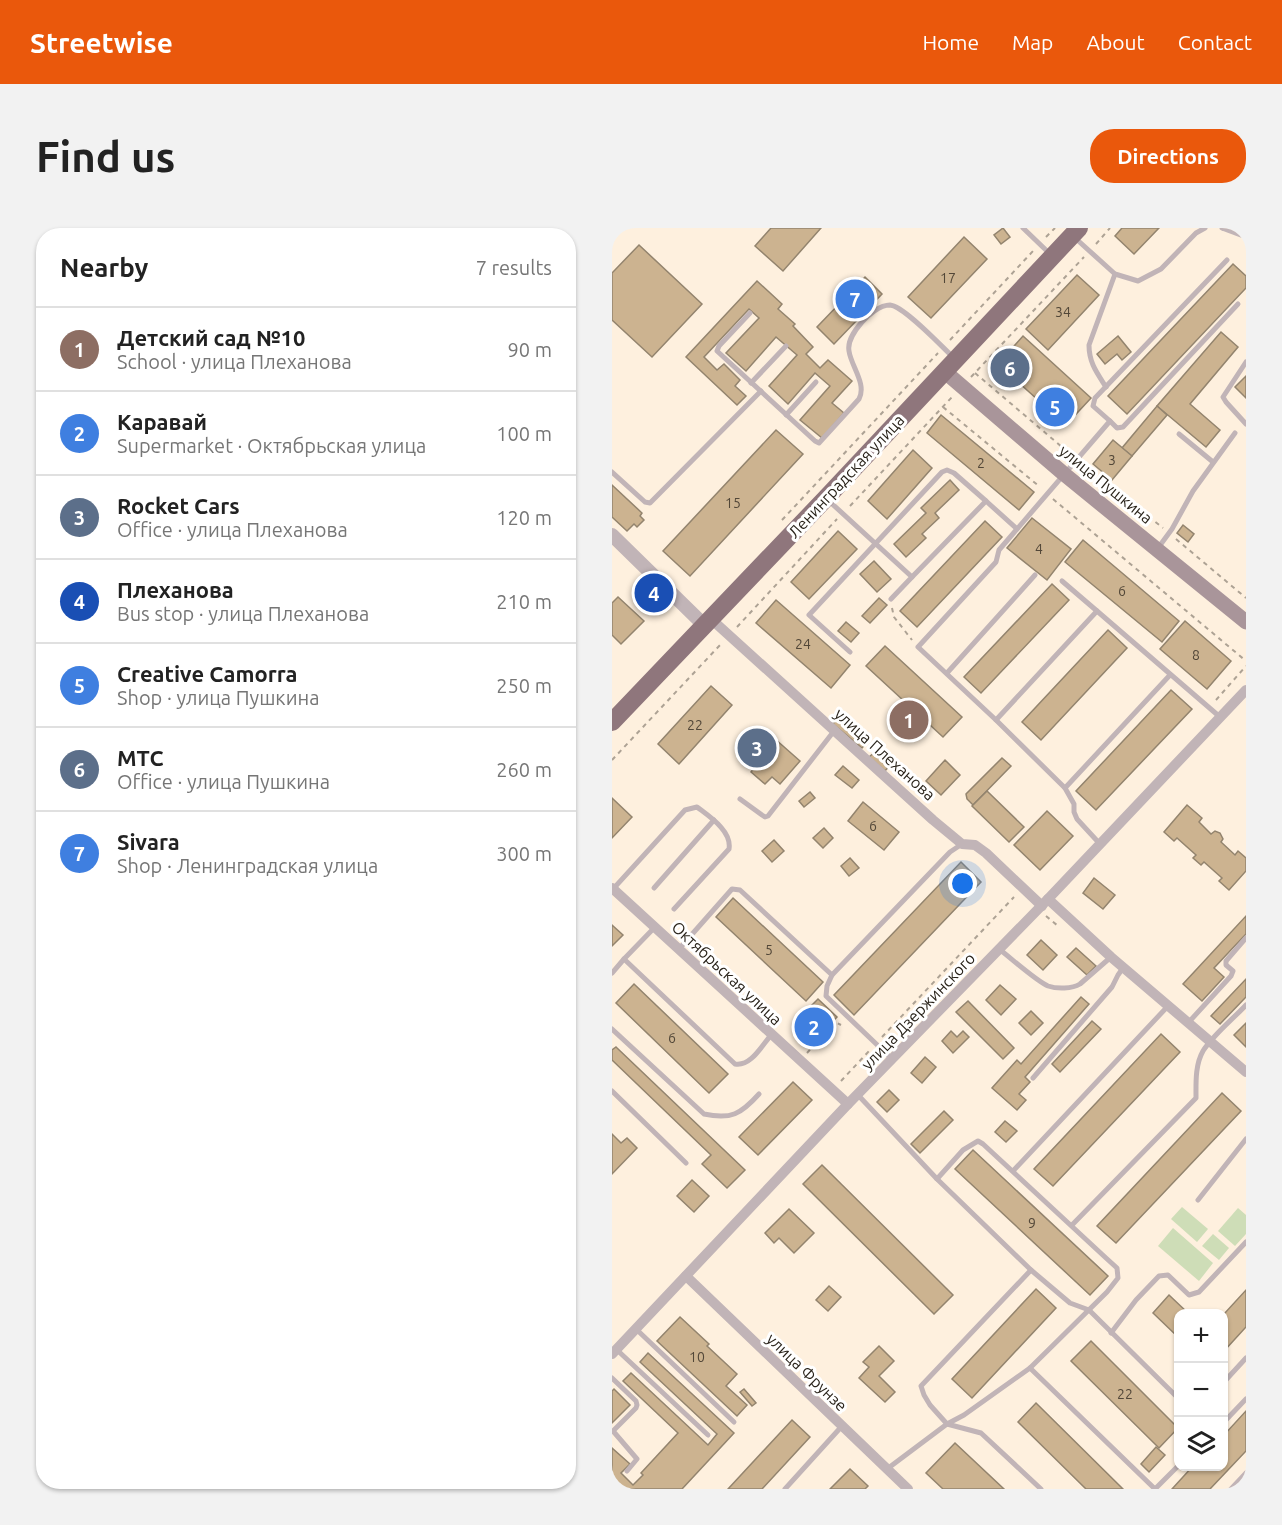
<!DOCTYPE html>
<html lang="en">
<head>
<meta charset="utf-8">
<style>
	body { margin:0; font-family:Ubuntu,sans-serif; background:#f2f2f2; color:#222 }
	.controls { position:absolute; right:18px; bottom:18px; display:grid; overflow:hidden; border-radius:12px; box-shadow:0 2px 4px #0004 }
	.controls button { width:54px; height:54px; display:grid; place-items:center; padding:0; border:0; border-bottom:2px solid #e0e0e0; background:#fff; color:#222; font:30px sans-serif }
	.you { position:absolute; left:351px; top:656px; width:21px; height:21px; margin:-15px; border:4px solid #fff; border-radius:50%; background:#1a73e8; box-shadow:0 0 0 9px #1a73e833 }
	.badge { display:grid; place-items:center; width:39px; height:39px; border-radius:50%; background:#ea580c; color:#fff; font-size:20px; font-weight:700 }
	.pin { position:absolute; translate:-50% -50%; border:3px solid #fff; box-shadow:0 2px 6px #0006 }
	.list { margin:0; padding:0; list-style:none }
	h2 { display:flex; justify-content:space-between; align-items:center; height:78px; margin:0; padding:0 24px; font-size:26px }
	h2 small { font-size:20px; font-weight:400; color:#767676 }
	.list li { display:grid; grid-template-columns:39px 1fr auto; gap:18px; align-items:center; box-sizing:border-box; height:84px; padding:0 24px; border-top:2px solid #e0e0e0 }
	.list b { display:block; font-size:22px; white-space:nowrap }
	.list p { margin:0; font-size:20px; white-space:nowrap; color:#767676 }
	.list em { font-size:20px; font-style:normal; color:#767676 }
	.icon { flex:none; width:33px; height:33px; fill:none; stroke:currentColor; stroke-width:2; stroke-linecap:round; stroke-linejoin:round }
	.map { position:relative; flex:none; width:634px; height:1261px; overflow:hidden; border-radius:24px }
	header { display:flex; align-items:center; gap:36px; box-sizing:border-box; height:84px; padding:0 30px; background:#ea580c; color:#fff }
	header strong { font-size:28px }
	nav { display:flex; gap:33px; margin-inline-start:auto; font-size:21px }
	.intro { display:flex; align-items:center; justify-content:space-between; box-sizing:border-box; height:144px; padding:0 36px }
	h1 { margin:0; font-size:42px }
	.button { padding:15px 27px; border-radius:24px; background:#ea580c; color:#fff; font-size:21px; font-weight:700 }
	main { display:flex; gap:36px; padding:0 36px }
	aside { flex:1; background:#fff; border-radius:24px; box-shadow:0 2px 4px #0004 }
	.map>svg:first-child { display:block }
</style>
</head>
<body>
<header>
<strong>Streetwise</strong>
<nav><a>Home</a><a>Map</a><a>About</a><a>Contact</a></nav>
</header>
<div class="intro"><h1>Find us</h1><a class="button">Directions</a></div>
<main>
<aside>
<h2>Nearby<small>7 results</small></h2>
<ul class="list">
<li><span class="badge" style="background:#8d6e63">1</span><div><b>Детский сад №10</b><p>School · улица Плеханова</p></div><em>90 m</em></li>
<li><span class="badge" style="background:#3f7fe0">2</span><div><b>Каравай</b><p>Supermarket · Октябрьская улица</p></div><em>100 m</em></li>
<li><span class="badge" style="background:#5c6f8a">3</span><div><b>Rocket Cars</b><p>Office · улица Плеханова</p></div><em>120 m</em></li>
<li><span class="badge" style="background:#1a4fb4">4</span><div><b>Плеханова</b><p>Bus stop · улица Плеханова</p></div><em>210 m</em></li>
<li><span class="badge" style="background:#3f7fe0">5</span><div><b>Creative Camorra</b><p>Shop · улица Пушкина</p></div><em>250 m</em></li>
<li><span class="badge" style="background:#5c6f8a">6</span><div><b>МТС</b><p>Office · улица Пушкина</p></div><em>260 m</em></li>
<li><span class="badge" style="background:#3f7fe0">7</span><div><b>Sivara</b><p>Shop · Ленинградская улица</p></div><em>300 m</em></li>
</ul>
</aside>
<div class="map">
<svg width="634" height="1261" viewBox="0 0 634 1261">
	<rect width="100%" height="100%" fill="#fef0de"/>
	<!-- green -->
	<g fill="#ceddb7">
		<path d="M570,979L596,1001L585,1014L559,991Z"/>
		<path d="M626,980L634,987V1006L623,1018L606,1003Z"/>
		<path d="M561,1000L601,1035L587,1053L546,1018Z"/>
		<path d="M601,1006L617,1020L607,1032L590,1018Z"/>
	</g>
	<!-- building -->
	<g fill="#ccb390" stroke="#93846e" stroke-width="1.5">
		<path d="M159,0H209L171,43L143,18Z"/>
		<path d="M391,0L398,9L389,16L382,7Z"/>
		<path d="M510,0H547L522,26L503,8Z"/>
		<path d="M352,9L375,31L319,90L296,69Z"/>
		<path d="M27,17L90,76L40,129L0,92V45Z"/>
		<path d="M621,36L634,48V60L515,186L496,168Z"/>
		<path d="M465,47L487,67L436,122L414,101Z"/>
		<path d="M253,49L270,66L222,116L205,99Z"/>
		<path d="M145,53L170,76L166,81L183,96L181,98L201,119L194,126L208,140L216,132L240,153L220,175L232,185L210,210L188,192L218,158L203,145L176,176L157,158L185,127L164,109L134,143L114,125L147,90L137,81L92,129L105,142L112,136L128,152L123,158L134,168L125,177L74,129Z"/>
		<path d="M609,104L626,119L578,176L608,202L594,219L545,178Z"/>
		<path d="M411,108L479,170L454,197L386,136Z"/>
		<path d="M506,108L519,124L510,132L505,126L493,136L485,126Z"/>
		<path d="M634,148V170L623,159Z"/>
		<path d="M545,178L555,187L520,228L510,220Z"/>
		<path d="M329,187L422,264L407,282L315,205Z"/>
		<path d="M164,202L191,226L78,348L51,323Z"/>
		<path d="M501,212L520,228L500,252L481,236Z"/>
		<path d="M301,222L320,240L275,291L256,273Z"/>
		<path d="M338,252L347,262L323,285L327,290L310,306L314,310L294,329L282,316L314,285L309,280Z"/>
		<path d="M0,257L30,285L28,288L32,292L25,299L22,296L15,303L0,289Z"/>
		<path d="M420,290L459,321L435,352L395,320Z"/>
		<path d="M373,293L390,309L305,399L288,383Z"/>
		<path d="M571,297L582,306L576,314L565,305Z"/>
		<path d="M226,303L245,321L197,371L179,354Z"/>
		<path d="M471,312L567,393L550,414L453,334Z"/>
		<path d="M262,333L279,351L265,364L248,346Z"/>
		<path d="M440,356L457,372L369,465L352,449Z"/>
		<path d="M6,369L32,393L9,416L0,407V375Z"/>
		<path d="M267,370L275,377L258,395L250,388Z"/>
		<path d="M164,372L238,437L219,460L144,395Z"/>
		<path d="M573,393L619,433L595,461L548,421Z"/>
		<path d="M234,394L247,405L239,414L226,403Z"/>
		<path d="M496,402L515,420L429,512L410,494Z"/>
		<path d="M273,418L350,489L331,509L254,438Z"/>
		<path d="M99,458L120,477L67,536L46,516Z"/>
		<path d="M559,462L580,481L484,582L464,563Z"/>
		<path d="M226,489L256,513L250,520L221,496Z"/>
		<path d="M154,503L188,533L168,556L160,549L153,556L139,544L146,536L134,526Z"/>
		<path d="M263,524L278,537L273,543L257,529Z"/>
		<path d="M390,530L399,538L361,577L355,571L354,566Z"/>
		<path d="M333,532L348,547L329,567L314,553Z"/>
		<path d="M231,538L247,552L240,560L223,547Z"/>
		<path d="M375,563L412,599L397,614L360,578Z"/>
		<path d="M198,564L203,570L192,579L187,573Z"/>
		<path d="M0,570L20,589L0,610Z"/>
		<path d="M251,574L287,604L272,622L236,593Z"/>
		<path d="M575,577L590,590L587,594L599,606L603,603L608,605L611,611L609,614L623,627L626,623L634,630V643L617,662L607,653L610,650L592,634L589,637L581,630L584,627L565,610L562,613L552,604Z"/>
		<path d="M435,583L461,608L428,642L402,617Z"/>
		<path d="M212,600L221,610L211,620L201,610Z"/>
		<path d="M162,612L172,623L160,634L150,623Z"/>
		<path d="M238,630L247,640L237,648L229,638Z"/>
		<path d="M349,634L369,654L242,787L222,767Z"/>
		<path d="M482,650L503,667L491,681L471,665Z"/>
		<path d="M121,670L211,754L194,773L104,689Z"/>
		<path d="M634,688V706L602,740L612,749L590,773L571,756Z"/>
		<path d="M0,697L11,707L0,718Z"/>
		<path d="M429,712L445,727L431,742L415,727Z"/>
		<path d="M464,720L484,738L475,747L455,729Z"/>
		<path d="M634,751V769L608,796L599,788Z"/>
		<path d="M22,756L116,846L97,865L4,775Z"/>
		<path d="M388,757L404,771L389,787L374,772Z"/>
		<path d="M469,769L477,776L413,849L418,854L407,866L414,872L405,882L380,860L405,832L409,836Z"/>
		<path d="M206,771L225,789L204,810L185,792Z"/>
		<path d="M356,773L402,820L391,831L344,784Z"/>
		<path d="M419,783L431,795L419,807L407,795Z"/>
		<path d="M480,793L489,801L448,844L440,836Z"/>
		<path d="M634,795V819L622,807Z"/>
		<path d="M339,803L345,809L351,803L357,809L341,825L330,813Z"/>
		<path d="M549,806L568,824L441,958L422,941Z"/>
		<path d="M4,819L133,942L115,960L90,936L99,927L0,832V822Z"/>
		<path d="M313,829L324,839L310,855L299,845Z"/>
		<path d="M181,854L200,872L146,927L127,909Z"/>
		<path d="M277,862L287,872L275,884L265,874Z"/>
		<path d="M610,865L629,883L504,1015L485,998Z"/>
		<path d="M332,883L341,892L308,925L299,916Z"/>
		<path d="M393,893L405,903L394,914L383,904Z"/>
		<path d="M0,906L9,915L15,910L25,920L0,946Z"/>
		<path d="M361,922L496,1048L478,1067L343,941Z"/>
		<path d="M210,937L341,1067L322,1086L191,956Z"/>
		<path d="M80,952L97,968L82,984L65,968Z"/>
		<path d="M177,981L202,1005L182,1025L167,1010L162,1015L153,1005Z"/>
		<path d="M217,1058L229,1069L216,1083L204,1072Z"/>
		<path d="M424,1061L444,1080L360,1170L340,1151Z"/>
		<path d="M634,1062V1099L612,1123V1086Z"/>
		<path d="M557,1067L577,1086H566V1109L541,1085Z"/>
		<path d="M68,1089L97,1116L95,1118L125,1146L114,1158L135,1177L125,1188L45,1113Z"/>
		<path d="M479,1113L566,1200L547,1220L459,1133Z"/>
		<path d="M267,1118L282,1133L267,1148L283,1164L273,1174L247,1150L257,1139L251,1134Z"/>
		<path d="M36,1125L122,1205L70,1261H3L0,1259V1220L18,1236L9,1245L21,1257L31,1247L29,1245L66,1205L11,1153L19,1145L96,1217L105,1206L28,1134Z"/>
		<path d="M2,1161L18,1177L0,1195V1163Z"/>
		<path d="M132,1161L144,1175L140,1178L128,1164Z"/>
		<path d="M424,1175L511,1261H474L406,1194Z"/>
		<path d="M634,1183V1223L598,1261H560L581,1238H612V1207Z"/>
		<path d="M180,1192L198,1209L150,1261H116Z"/>
		<path d="M343,1215L392,1261H331L314,1245Z"/>
		<path d="M544,1219L553,1227L537,1244L529,1236Z"/>
		<path d="M238,1241L256,1258L253,1261H218Z"/>
	</g>
	<g fill="none" stroke-linecap="round" stroke-linejoin="round">
		<!-- path -->
		<g stroke="#ada294" stroke-width="2" stroke-dasharray="4.5 4.5" stroke-linecap="butt">
			<path d="M434,9L443,0"/>
			<path d="M484,16L498,0"/>
			<path d="M338,112L422,22"/>
			<path d="M363,145L457,225"/>
			<path d="M359,149L472,29"/>
			<path d="M331,179L428,259"/>
			<path d="M473,238L551,300"/>
			<path d="M441,271L634,433"/>
			<path d="M238,278L340,169"/>
			<path d="M170,292L326,125"/>
			<path d="M564,311L634,370"/>
			<path d="M280,380L282,389L300,412"/>
			<path d="M125,399L225,291"/>
			<path d="M604,472L634,438"/>
			<path d="M0,532L109,416"/>
			<path d="M434,688L446,698"/>
			<path d="M270,809L402,669"/>
			<path d="M195,825L223,794L229,797"/>
			<path d="M229,853L258,822"/>
		</g>
		<!-- service -->
		<g stroke="#c1b4b7" stroke-width="5">
			<path d="M411,0L437,25"/>
			<path d="M610,0L634,9"/>
			<path d="M462,9L503,46L526,53L549,41L584,5L593,0"/>
			<path d="M138,85L107,118L105,123L203,213L207,215L247,171C255,156 239,138 237,123C235,112 244,101 250,94C256,87 268,77 278,77C292,78 330,119 342,130"/>
			<path d="M634,134L611,169L614,174L634,196"/>
			<path d="M139,155L174,118"/>
			<path d="M494,159C485,145 477,135 477,117L503,46"/>
			<path d="M174,187L204,154"/>
			<path d="M498,193L505,200L511,199L626,76"/>
			<path d="M567,206L601,234"/>
			<path d="M0,244L33,274L38,275L149,163"/>
			<path d="M217,273L300,349L279,371"/>
			<path d="M546,320L560,301L581,263L623,205"/>
			<path d="M300,349L374,273L405,301"/>
			<path d="M450,353L485,383"/>
			<path d="M238,424L197,387L330,244L335,242L342,245L374,273"/>
			<path d="M335,445L423,347"/>
			<path d="M384,492L485,383L608,489"/>
			<path d="M453,560L558,447"/>
			<path d="M128,571L150,587L153,589L156,588L222,503"/>
			<path d="M488,616L465,591L462,584V576L453,560L384,492L306,419L384,334L387,322L498,193L481,178L483,170L615,32"/>
			<path d="M42,660L102,592"/>
			<path d="M1,661L73,582L85,579C98,589 120,603 117,621L62,681"/>
			<path d="M43,699L12,731L123,836C139,839 150,817 160,806"/>
			<path d="M67,721L120,661L128,662L220,747L338,624L350,616"/>
			<path d="M387,721C399,730 424,753 436,758C445,761 460,761 468,756L499,729"/>
			<path d="M0,745L12,731"/>
			<path d="M220,747L215,758L214,768L280,831"/>
			<path d="M576,795L619,748L621,743L614,737V733L634,710"/>
			<path d="M0,801L92,886C119,892 129,886 147,866"/>
			<path d="M421,850L500,759L506,747L511,740"/>
			<path d="M0,863L74,935"/>
			<path d="M246,867L325,951L419,1042L458,1075L477,1082L566,1170"/>
			<path d="M401,943L556,778"/>
			<path d="M586,972L634,911"/>
			<path d="M460,997L584,870C584,855 583,837 591,823C601,807 621,791 634,777"/>
			<path d="M419,1042L309,1158L312,1167L318,1177L335,1196L369,1205L429,1261"/>
			<path d="M24,1101L122,1194"/>
			<path d="M499,1105L524,1072L547,1048L556,1047L577,1067L587,1064L634,1014"/>
			<path d="M4,1121L96,1207"/>
			<path d="M418,1140L543,1261"/>
			<path d="M0,1150L24,1173L25,1177L24,1180L1,1203L25,1231L15,1243"/>
			<path d="M612,1154L634,1130"/>
			<path d="M612,1194L634,1171"/>
			<path d="M275,1241L335,1196L352,1187L418,1140L495,1064L506,1050L505,1040L494,1030L371,916L366,913L351,922L325,951"/>
			<path d="M173,1261L230,1198"/>
			<path d="M543,1261L566,1238"/>
			<path d="M619,1261L634,1245"/>
		</g>
		<!-- minor -->
		<g stroke="#c1b4b7" stroke-width="10">
			<path d="M98,390L321,592L350,616L363,617L374,625L430,678"/>
			<path d="M0,660L236,876"/>
			<path d="M436,671L499,729L634,844"/>
			<path d="M74,1048L296,1261"/>
			<path d="M0,1126L236,876L436,671L634,462"/>
		</g>
		<!-- tertiary -->
		<path stroke="#c1b4b7" stroke-width="14" d="M0,307L92,397"/>
		<!-- secondary -->
		<path stroke="#a9959a" stroke-width="15" d="M332,143L452,246L634,394"/>
		<!-- trunk -->
		<path stroke="#8f767c" stroke-width="18" d="M0,494L214,270L467,0"/>
	</g>
	<g text-anchor="middle" dominant-baseline="central" stroke-width="6" stroke-linejoin="round" paint-order="stroke">
		<!-- number labels -->
		<g font-size="14" fill="#524738">
			<text x="336" y="50">17</text>
			<text x="451" y="84">34</text>
			<text x="500" y="232">3</text>
			<text x="369" y="235">2</text>
			<text x="121" y="275">15</text>
			<text x="427" y="321">4</text>
			<text x="510" y="363">6</text>
			<text x="191" y="416">24</text>
			<text x="584" y="427">8</text>
			<text x="83" y="497">22</text>
			<text x="261" y="598">6</text>
			<text x="157" y="722">5</text>
			<text x="60" y="810">6</text>
			<text x="420" y="995">9</text>
			<text x="85" y="1129">10</text>
			<text x="513" y="1166">22</text>
		</g>
		<!-- street labels -->
		<g font-size="16" fill="#29231a" stroke="#fff">
			<text transform="translate(234 248) rotate(-47)">Ленинградская улица</text>
			<text transform="translate(494 256) rotate(39)">улица Пушкина</text>
			<text transform="translate(273 526) rotate(42)">улица Плеханова</text>
			<text transform="translate(115 745) rotate(43)">Октябрьская улица</text>
			<text transform="translate(306 783) rotate(-46)">улица Дзержинского</text>
			<text transform="translate(195 1144) rotate(44)">улица Фрунзе</text>
		</g>
	</g>
</svg>
<div class="controls">
<button>+</button>
<button>−</button>
<button><svg class="icon" aria-label="layers" viewBox="0 0 24 24"><path d="M12 4l9 5-9 5-9-5zM3 14l9 5 9-5"/></svg></button>
</div>
<div class="you"></div>
<div class="pin badge" style="left:297px;top:492px;background:#8d6e63">1</div>
<div class="pin badge" style="left:202px;top:799px;background:#3f7fe0">2</div>
<div class="pin badge" style="left:145px;top:520px;background:#5c6f8a">3</div>
<div class="pin badge" style="left:42px;top:365px;background:#1a4fb4">4</div>
<div class="pin badge" style="left:443px;top:179px;background:#3f7fe0">5</div>
<div class="pin badge" style="left:398px;top:140px;background:#5c6f8a">6</div>
<div class="pin badge" style="left:243px;top:71px;background:#3f7fe0">7</div>
</div>
</main>
</body>
</html>
